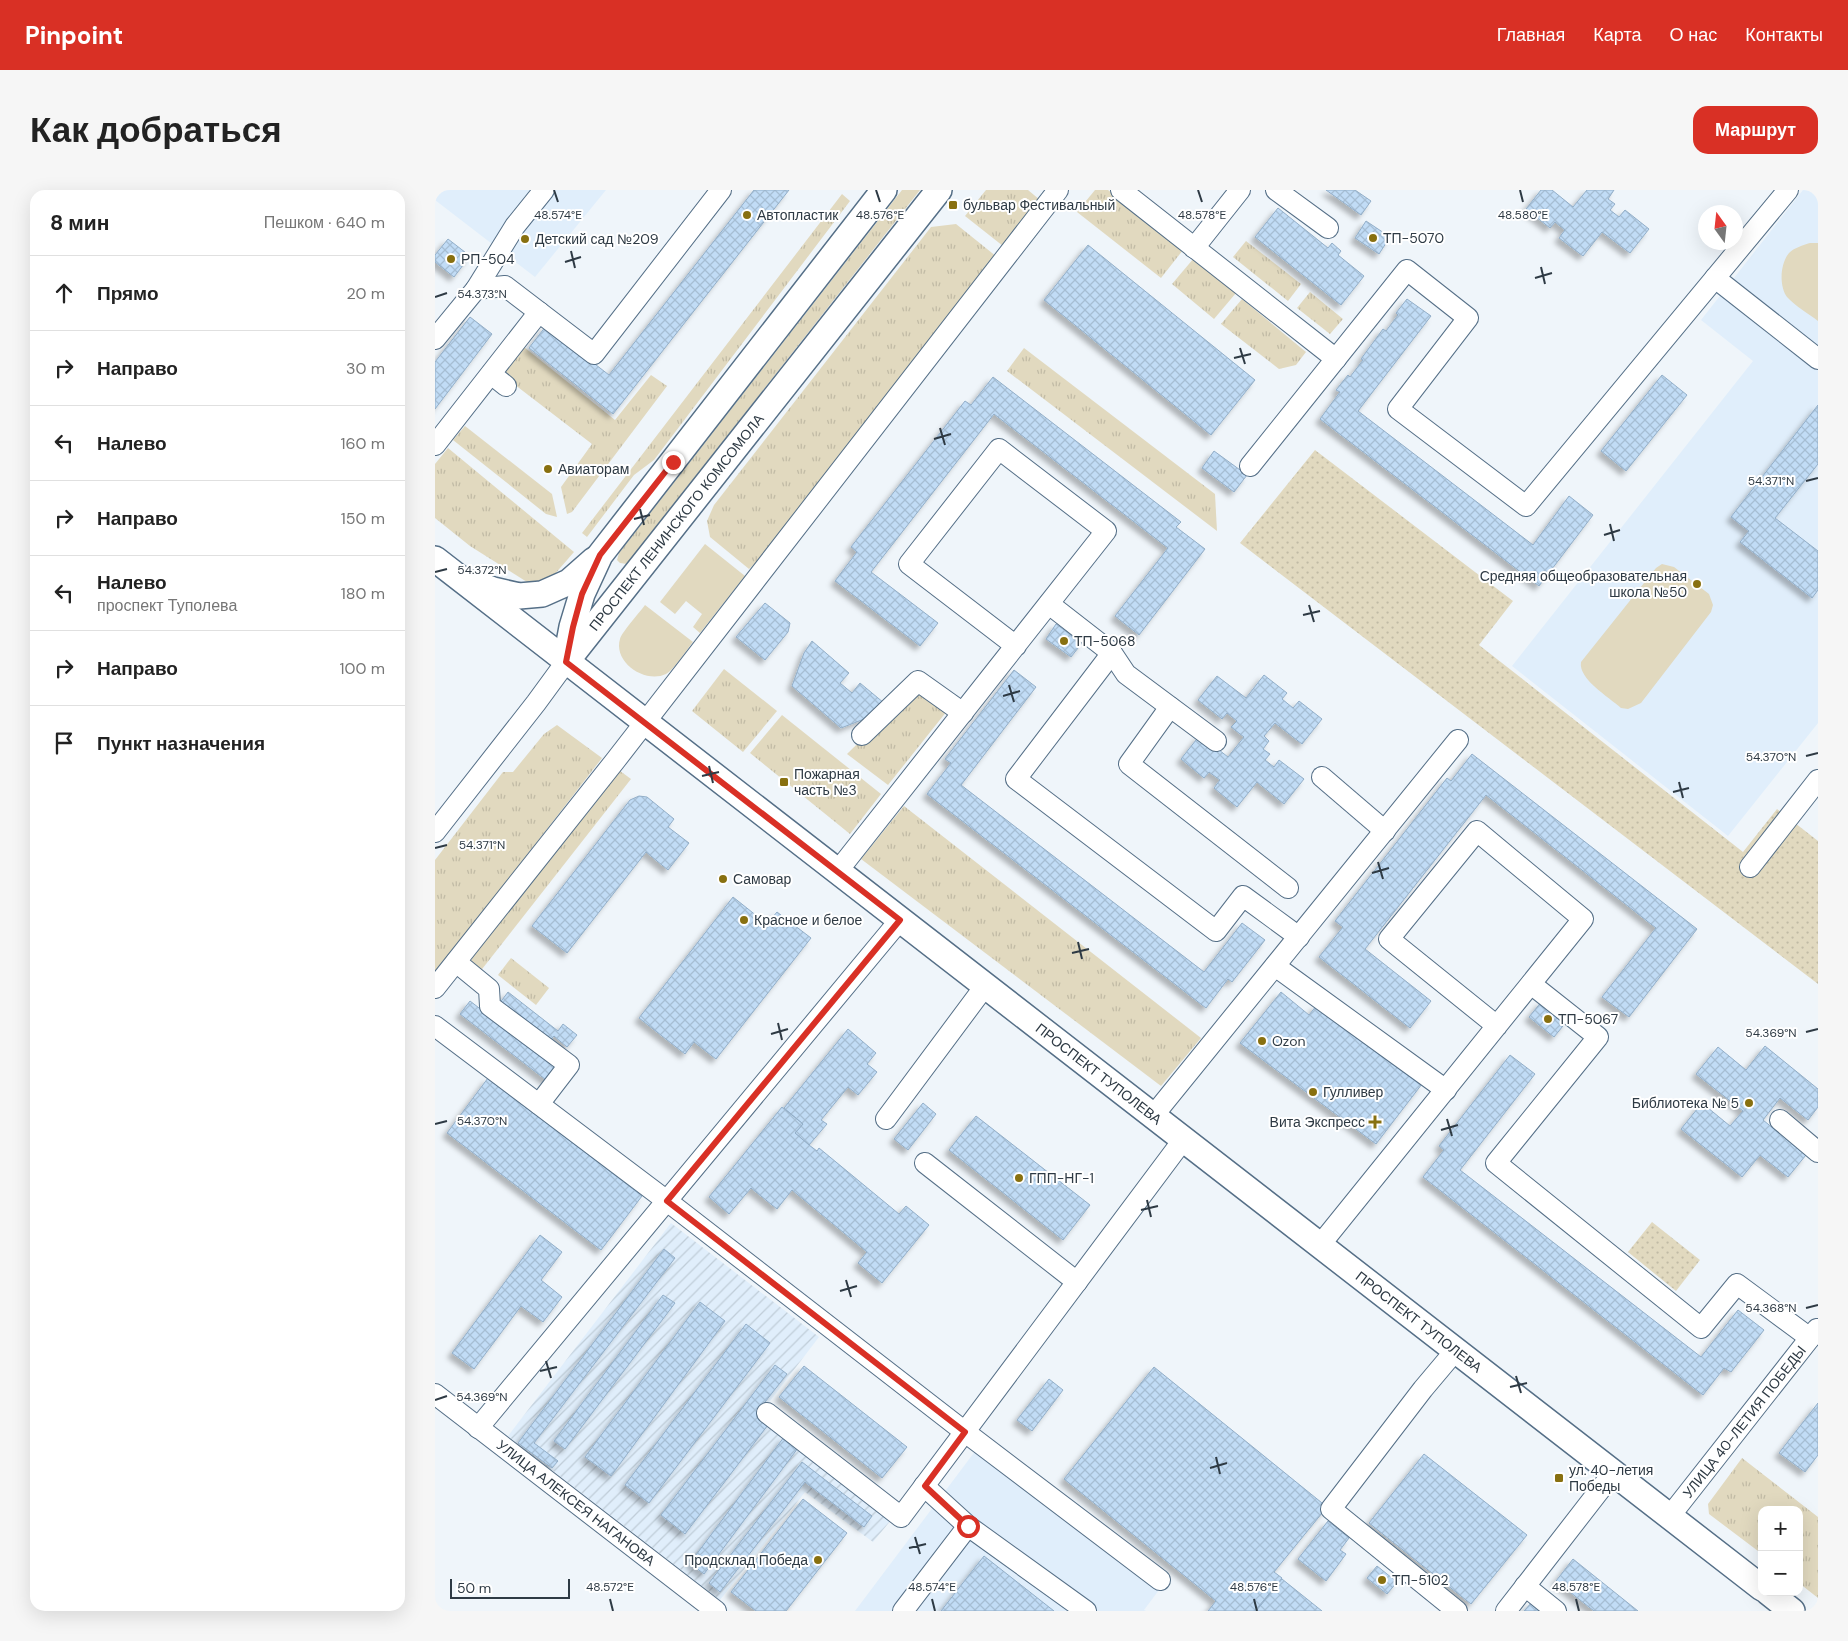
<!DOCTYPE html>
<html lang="ru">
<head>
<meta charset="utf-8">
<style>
	body { margin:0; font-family:"DM Sans",sans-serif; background:#f6f6f6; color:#222 }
	.controls { position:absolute; right:15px; bottom:15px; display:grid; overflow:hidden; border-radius:10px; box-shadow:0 5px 20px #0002 }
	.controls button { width:45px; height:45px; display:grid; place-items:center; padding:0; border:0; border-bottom:1px solid #e0e0e0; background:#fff; color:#222; font:25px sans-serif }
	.compass { position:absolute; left:1263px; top:15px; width:45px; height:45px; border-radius:50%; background:#fff; box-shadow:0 5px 20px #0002; rotate:345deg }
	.scale { position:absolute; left:15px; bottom:12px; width:120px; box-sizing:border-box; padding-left:5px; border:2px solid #2e3a44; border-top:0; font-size:14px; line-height:18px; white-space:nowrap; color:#2e3a44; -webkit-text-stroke:4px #fff; paint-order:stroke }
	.stop { position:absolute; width:15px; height:15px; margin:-11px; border:4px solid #d93025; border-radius:50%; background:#fff }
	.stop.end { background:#d93025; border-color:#fff; box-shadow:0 1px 5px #0008 }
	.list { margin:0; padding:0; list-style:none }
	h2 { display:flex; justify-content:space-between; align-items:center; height:65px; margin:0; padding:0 20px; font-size:21px }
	h2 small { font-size:16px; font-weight:400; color:#767676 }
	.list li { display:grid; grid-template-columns:32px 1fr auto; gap:15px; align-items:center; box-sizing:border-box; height:75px; padding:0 20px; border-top:1px solid #e0e0e0 }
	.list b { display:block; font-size:19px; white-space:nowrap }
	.list p { margin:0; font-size:16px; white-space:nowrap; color:#767676 }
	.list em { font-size:16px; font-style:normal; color:#767676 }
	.icon { flex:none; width:28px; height:28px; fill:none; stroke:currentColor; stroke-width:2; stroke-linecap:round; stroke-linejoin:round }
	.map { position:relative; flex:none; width:1383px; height:1421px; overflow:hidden; border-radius:15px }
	header { display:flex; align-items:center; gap:30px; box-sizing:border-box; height:70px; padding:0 25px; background:#d93025; color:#fff }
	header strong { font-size:24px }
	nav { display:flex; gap:28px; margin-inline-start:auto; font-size:18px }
	.intro { display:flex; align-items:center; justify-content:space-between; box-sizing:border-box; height:120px; padding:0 30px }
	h1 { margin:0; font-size:35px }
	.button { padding:12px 22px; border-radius:15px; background:#d93025; color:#fff; font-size:18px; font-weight:700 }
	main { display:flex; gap:30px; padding:0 30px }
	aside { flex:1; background:#fff; border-radius:15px; box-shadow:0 5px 20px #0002 }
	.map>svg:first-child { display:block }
</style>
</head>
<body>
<header>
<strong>Pinpoint</strong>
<nav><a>Главная</a><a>Карта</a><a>О нас</a><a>Контакты</a></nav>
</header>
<div class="intro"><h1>Как добраться</h1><a class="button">Маршрут</a></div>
<main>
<aside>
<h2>8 мин<small>Пешком · 640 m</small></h2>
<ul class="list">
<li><svg class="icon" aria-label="ahead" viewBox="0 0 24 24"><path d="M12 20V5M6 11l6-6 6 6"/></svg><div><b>Прямо</b></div><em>20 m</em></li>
<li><svg class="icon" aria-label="right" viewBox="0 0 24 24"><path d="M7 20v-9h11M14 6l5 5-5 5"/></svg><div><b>Направо</b></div><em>30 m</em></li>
<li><svg class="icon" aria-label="left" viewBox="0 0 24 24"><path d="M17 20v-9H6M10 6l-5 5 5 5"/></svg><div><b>Налево</b></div><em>160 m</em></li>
<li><svg class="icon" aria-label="right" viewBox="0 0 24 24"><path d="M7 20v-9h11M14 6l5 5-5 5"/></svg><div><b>Направо</b></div><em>150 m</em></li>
<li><svg class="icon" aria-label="left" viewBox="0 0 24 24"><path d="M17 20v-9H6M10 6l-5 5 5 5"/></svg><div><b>Налево</b><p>проспект Туполева</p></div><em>180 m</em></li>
<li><svg class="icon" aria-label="right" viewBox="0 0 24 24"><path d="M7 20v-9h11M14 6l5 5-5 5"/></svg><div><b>Направо</b></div><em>100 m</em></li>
<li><svg class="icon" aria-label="arrive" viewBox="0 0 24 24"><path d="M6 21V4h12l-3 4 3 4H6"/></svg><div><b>Пункт назначения</b></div></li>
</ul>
</aside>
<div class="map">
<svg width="1383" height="1421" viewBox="0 0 1383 1421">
	<defs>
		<pattern id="industrial-furrows" width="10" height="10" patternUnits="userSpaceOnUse" patternTransform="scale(1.25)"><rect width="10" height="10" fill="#e0eefb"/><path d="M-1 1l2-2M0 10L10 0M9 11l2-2" fill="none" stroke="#c0cdd8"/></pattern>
		<pattern id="grass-tufts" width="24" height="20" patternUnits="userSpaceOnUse" patternTransform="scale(1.25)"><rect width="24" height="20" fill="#e1d9bf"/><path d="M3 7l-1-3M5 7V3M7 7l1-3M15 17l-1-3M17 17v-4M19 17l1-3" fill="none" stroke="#c1bba5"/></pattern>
		<pattern id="park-dots" width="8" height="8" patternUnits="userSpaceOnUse" patternTransform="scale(1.25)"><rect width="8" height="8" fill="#e1d9bf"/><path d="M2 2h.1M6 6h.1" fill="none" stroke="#c1bba5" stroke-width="1.8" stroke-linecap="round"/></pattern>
		<pattern id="building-cross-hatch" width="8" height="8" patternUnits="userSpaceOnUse" patternTransform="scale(1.25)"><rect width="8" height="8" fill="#c1dcf6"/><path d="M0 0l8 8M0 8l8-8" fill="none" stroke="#a6bed4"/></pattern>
		<filter id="shadow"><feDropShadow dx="-4.5" dy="4.5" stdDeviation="2.5" flood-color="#0004"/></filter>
	</defs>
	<rect width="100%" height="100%" fill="#eff5fa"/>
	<!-- built -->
	<g fill="#e0eefb">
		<path d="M0,0H171L100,87L0,10Z"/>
		<path d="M1368,0L1383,1V533L1293,646L1077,476L1318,171L1266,130Z"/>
		<path d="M541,1260L724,1400L709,1420L711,1421H420Z"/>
	</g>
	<!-- industrial -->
	<path fill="url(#industrial-furrows)" d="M236,1033L384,1147L332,1215L466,1318L438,1352L370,1302L285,1410L73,1246Z"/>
	<!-- grass -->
	<g fill="url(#grass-tufts)">
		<path d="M467,0H485L194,371L192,374L185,373L182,370L184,363Z"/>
		<path d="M551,0H593L605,10L568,56L530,26Z"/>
		<path d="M660,0H673L748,60L726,88L642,22Z"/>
		<path d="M407,4L415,11L219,270L199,285L152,347L147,343Z"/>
		<path d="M521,34L562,67L346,349L314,379L275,347L272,331L279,315L496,37Z"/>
		<path d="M811,51L866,94L853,111L798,67Z"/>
		<path d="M759,68L801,103L779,129L737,94Z"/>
		<path d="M875,102L908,129L895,144L862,118Z"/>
		<path d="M807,109L871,162L861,175L844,179L786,134Z"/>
		<path d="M89,157L180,230L216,185L232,196L137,322L132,324L126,297L157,254L71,188L69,182Z"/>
		<path d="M589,158L780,304L782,341L572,181Z"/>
		<path d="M30,236L117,304L122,327L111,324L18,250Z"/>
		<path d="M13,258L139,362L119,385L103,392H92L35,356L0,328V274Z"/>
		<path d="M289,479L342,521L308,562L257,521Z"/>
		<path d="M479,498L512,521L453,595L412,564Z"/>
		<path d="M347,525L446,604L415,644L315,563Z"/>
		<path d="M122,535L167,568L0,784V670L68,582H78L109,544Z"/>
		<path d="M181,578L196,589L44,783L35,775L39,761Z"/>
		<path d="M469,616L766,848L726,896L426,669Z"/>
		<path d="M76,768L114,798L101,815L63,785Z"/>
		<path d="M1307,1268L1383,1327V1408L1364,1393V1320H1327V1364L1274,1324L1273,1314Z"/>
	</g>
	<!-- park -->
	<g fill="url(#park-dots)">
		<path d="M880,260L1078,411L1044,455L1308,662L1342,619L1383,651V794L805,353Z"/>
		<path d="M1217,1032L1265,1070L1241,1101L1193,1062Z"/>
	</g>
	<!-- garden -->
	<g fill="#e1d9bf">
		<path d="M1375,53H1383V131C1374,124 1360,116 1352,107C1344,96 1345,74 1354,63C1359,58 1368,55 1375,53Z"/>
		<path d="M270,354L310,386L265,443L258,437L267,424L251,411L240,424L225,412Z"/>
		<path d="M1227,374L1239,377L1274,404L1278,415L1276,422L1206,513L1193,519L1186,518C1174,507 1143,489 1146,472L1221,378Z"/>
		<path d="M210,415L258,452C252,459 239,480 231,484C210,494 178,472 185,449C187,442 205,422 210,415Z"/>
	</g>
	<!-- building -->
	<g fill="url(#building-cross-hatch)" stroke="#92aec8" filter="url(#shadow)">
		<path d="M319,0H354L178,224L94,158L111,136L174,185Z"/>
		<path d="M891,0H920L936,11L926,25Z"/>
		<path d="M1106,0H1117L1138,17L1152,0H1179L1173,9L1180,14L1175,20L1184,27L1190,20L1214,39L1195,63L1167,42L1148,66L1124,48L1130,40L1120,32L1115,38L1091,19Z"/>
		<path d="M843,18L893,58L897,53L906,61L903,65L929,86L906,115L820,47Z"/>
		<path d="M931,31L955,47L944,64L920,48Z"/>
		<path d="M13,49L35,66L19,87L0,72V65Z"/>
		<path d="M653,55L820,190L776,245L609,110Z"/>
		<path d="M972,109L996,126L923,221L1098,355L1134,306L1158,325L1104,396L885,229L905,202L901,200L913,185L915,187L928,170L926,169L948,139L951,141L963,125L961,123Z"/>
		<path d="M35,127L57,144L0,219V172Z"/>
		<path d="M1227,185L1252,205L1191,281L1166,261Z"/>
		<path d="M558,187L746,332L741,337L770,359L704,445L680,426L733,358L559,224L436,382L503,433L485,456L400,391L422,362L416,357L530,211L536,215Z"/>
		<path d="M1383,215V274L1340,328L1383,361V400L1377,408L1305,352L1314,341L1296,327Z"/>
		<path d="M779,261L812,285L799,302L767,278Z"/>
		<path d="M330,413L355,433L353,442L330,470L301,447Z"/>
		<path d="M621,434L647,453L636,467L611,449Z"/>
		<path d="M377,451L414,483L405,493L417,503L425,493L449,513L437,526L406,538L357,496L369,463Z"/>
		<path d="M579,480L601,497L526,595L769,782L807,733L830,750L797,792L793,789L771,818L492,604L516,573L510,569Z"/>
		<path d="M829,485L852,503L847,509L858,518L864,511L887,529L867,554L840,533L829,546L834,551L828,559L835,564L830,570L839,577L844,570L869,589L849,614L822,592L802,617L779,598L785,590L774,582L769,588L746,569L765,545L793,567L809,547L796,537L802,531L792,523L787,529L763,510L782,486L811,508Z"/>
		<path d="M1037,564L1262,739L1194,827L1167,807L1221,738L1051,605L930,759L996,811L975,838L884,767L908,737L900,731L1012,588L1016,591Z"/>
		<path d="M204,606L212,607L239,629L233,637L254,653L233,680L211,662L132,763L97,736L195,610Z"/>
		<path d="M298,707L332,734L342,722L376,748L281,869L259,852L250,864L204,828Z"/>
		<path d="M73,802L123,841L128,834L142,845L132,857L119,846L113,853L64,814Z"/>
		<path d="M846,802L874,825L882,815L987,894L941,954L805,853Z"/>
		<path d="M35,811L125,880L115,893L25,824Z"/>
		<path d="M1107,811L1132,831L1119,847L1094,827Z"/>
		<path d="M413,839L441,863L432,874L442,882L423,905L413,897L386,930L392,934L374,955L360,943L368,934L349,918Z"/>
		<path d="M1330,856L1383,899V917L1373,930L1345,908L1328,930L1371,965L1353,987L1325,965L1307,987L1246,939L1267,913L1295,936L1308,921L1261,884L1283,857L1311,880Z"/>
		<path d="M1075,865L1100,884L1025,980L1266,1167L1303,1120L1329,1140L1296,1182L1289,1178L1268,1205L988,987L1009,960L1004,956Z"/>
		<path d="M53,888L207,1006L166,1060L12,943Z"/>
		<path d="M488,913L501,924L473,960L459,949Z"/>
		<path d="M347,917L368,934L360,943L374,955L382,961L384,958L464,1024L471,1016L494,1035L447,1093L423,1073L432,1062L357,1000L342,1019L316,998L294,1024L274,1007Z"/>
		<path d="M541,926L655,1015L628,1050L514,960Z"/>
		<path d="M105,1045L127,1062L106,1090L127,1107L108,1132L86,1116L39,1179L17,1163Z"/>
		<path d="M229,1059L240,1068L99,1253L123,1271L117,1278L83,1253Z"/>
		<path d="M228,1105L240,1113L130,1259L119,1251Z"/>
		<path d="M265,1112L290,1131L176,1286L150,1267Z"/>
		<path d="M311,1134L335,1153L214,1313L190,1295Z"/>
		<path d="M340,1175L352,1184L323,1221L336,1231L250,1344L226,1325Z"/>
		<path d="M369,1176L472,1257L447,1288L344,1207Z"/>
		<path d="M719,1177L892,1317L839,1382L847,1388L820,1421H773L781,1411L629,1289Z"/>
		<path d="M614,1189L628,1200L597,1241L582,1230Z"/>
		<path d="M1383,1213V1265L1370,1282L1344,1263Z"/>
		<path d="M349,1247L363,1258L269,1384L255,1373Z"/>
		<path d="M989,1264L1092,1345L1036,1414L934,1333Z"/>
		<path d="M367,1272L437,1326L429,1337L370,1292L285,1402L274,1393Z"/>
		<path d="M368,1309L412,1343L351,1421H321L296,1402Z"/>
		<path d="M893,1331L914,1348L905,1360L911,1364L891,1391L863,1369Z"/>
		<path d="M549,1366L619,1421H506Z"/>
		<path d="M1138,1369L1203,1421H1159L1121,1391Z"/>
		<path d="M942,1376L962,1392L952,1404L932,1388Z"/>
		<path d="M847,1389L887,1421H821Z"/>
		<path d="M1097,1412L1109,1421H1089Z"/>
	</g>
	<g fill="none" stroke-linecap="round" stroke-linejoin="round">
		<!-- minor casing -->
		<g stroke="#556f87" stroke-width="22">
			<g id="minor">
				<path d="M686,0L901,169"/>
				<path d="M841,0L893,38"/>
				<path d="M759,58L805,0"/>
				<path d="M1280,88L1383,169"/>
				<path d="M41,99L80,36L109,0"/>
				<path d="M0,149L41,99L70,96L159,164L286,0"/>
				<path d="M56,184L71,196"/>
				<path d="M0,255L104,122"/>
				<path d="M815,276L972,80L1033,128L963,219L1091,316L1353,0"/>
				<path d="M614,414L677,463L691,484L781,551"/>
				<path d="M677,463L581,589L781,741L808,706L864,747"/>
				<path d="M735,517L694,574L853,698"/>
				<path d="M427,545L483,491L528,523"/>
				<path d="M887,587L950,641"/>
				<path d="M0,642L101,513L131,472"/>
				<path d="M1315,677L1383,590"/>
				<path d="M402,682L671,341L564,259L474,374L581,456"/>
				<path d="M21,772L54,799L55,816L134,875L104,914"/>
				<path d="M840,776L1011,900"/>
				<path d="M1096,794L1163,847L1061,973L1266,1138L1302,1094L1375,1148"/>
				<path d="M0,798L180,571L623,0"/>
				<path d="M0,836L232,1011L530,1242L725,1390"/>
				<path d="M718,926L1023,550"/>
				<path d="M451,929L550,796"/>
				<path d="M1345,930L1383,962"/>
				<path d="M490,973L642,1092"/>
				<path d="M885,1055L1148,729L1042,641L954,749L1062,836"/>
				<path d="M1020,1161L988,1199L896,1319L1022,1421"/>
				<path id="s1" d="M0,1204L281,1421"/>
				<path d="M332,1223L466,1327L748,950"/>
				<path d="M43,1238L465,730"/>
				<path d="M489,1296L533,1336L651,1421"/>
				<path id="s2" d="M1235,1326L1382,1139"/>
				<path d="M1090,1396L1121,1421"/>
				<path d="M468,1421L533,1336"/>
				<path d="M1071,1421L1178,1283"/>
			</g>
		</g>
		<!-- major casing -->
		<g stroke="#556f87" stroke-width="28">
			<g id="major">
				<path id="s3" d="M0,369L1327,1398"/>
				<path d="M40,393L58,400L84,406L107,404L134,392L159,370"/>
				<path d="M131,469L137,437L147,404L165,365L449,0"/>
				<path id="s4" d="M131,472L504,0"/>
				<path d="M1333,1402L1357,1421"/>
			</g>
		</g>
		<!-- minor -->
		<use href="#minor" stroke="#fff" stroke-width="20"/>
		<!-- major -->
		<use href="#major" stroke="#fff" stroke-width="25"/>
	</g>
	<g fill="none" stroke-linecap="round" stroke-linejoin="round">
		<!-- route -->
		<path stroke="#d93025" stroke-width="6" d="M238,272L165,365L147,404L138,437L131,472L465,730L232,1011L530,1242L490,1296L533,1336"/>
	</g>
	<!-- ticks -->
	<path fill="none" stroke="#2e3a44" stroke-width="2" d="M119,0L123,12M441,0L445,12M763,0L767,12M1085,0L1088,12M136,61L140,78M130,72L146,67M1106,77L1110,94M1100,88L1117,83M0,107L12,103M805,158L810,174M799,168L816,164M505,238L510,255M499,249L516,244M1371,291L1383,288M205,319L209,335M199,329L215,325M1175,334L1179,351M1169,345L1185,340M0,382L12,379M874,415L879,432M868,425L885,421M574,495L579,512M568,506L585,501M1371,566L1383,563M274,576L278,593M267,586L284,582M1244,592L1248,608M1238,602L1254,598M0,658L12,655M943,672L948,689M937,683L954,678M643,752L647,769M637,763L654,759M343,833L347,850M1371,842L1383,839M336,844L353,839M1012,929L1017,946M0,934L12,931M1006,940L1023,935M712,1010L716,1027M706,1020L723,1016M411,1090L416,1107M405,1101L422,1096M1371,1118L1383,1115M111,1171L116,1188M105,1181L122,1177M1081,1186L1086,1203M1075,1197L1092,1193M0,1210L12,1206M781,1267L785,1284M775,1278L792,1273M480,1347L485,1364M474,1358L491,1354M175,1409L178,1421M497,1409L500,1421M819,1409L822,1421M1141,1409L1144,1421"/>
	<!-- markers -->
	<g fill="#887010" stroke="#fff" stroke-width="2">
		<rect x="513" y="10" width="10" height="10" rx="2.5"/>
		<circle cx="312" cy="25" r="5"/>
		<circle cx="938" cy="48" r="5"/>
		<circle cx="90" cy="49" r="5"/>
		<circle cx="16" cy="69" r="5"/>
		<circle cx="113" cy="279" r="5"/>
		<circle cx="1262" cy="394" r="5"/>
		<circle cx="629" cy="451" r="5"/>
		<rect x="344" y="587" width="10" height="10" rx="2.5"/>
		<circle cx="288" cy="689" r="5"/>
		<circle cx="309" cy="730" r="5"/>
		<circle cx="1113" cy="829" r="5"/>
		<circle cx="827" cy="851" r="5"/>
		<circle cx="878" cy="902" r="5"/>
		<circle cx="1314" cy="913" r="5"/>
		<path d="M937.5 924.5h5v5h5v5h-5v5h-5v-5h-5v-5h5z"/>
		<circle cx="584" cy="988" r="5"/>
		<rect x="1119" y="1283" width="10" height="10" rx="2.5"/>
		<circle cx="383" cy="1370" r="5"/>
		<circle cx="947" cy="1390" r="5"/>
	</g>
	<g text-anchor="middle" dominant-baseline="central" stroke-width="4" stroke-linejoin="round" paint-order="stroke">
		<!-- poi labels -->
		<g font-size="14" fill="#2e3a44" stroke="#fff" text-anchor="start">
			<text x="528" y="15">бульвар Фестивальный</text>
			<text x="322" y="25">Автопластик</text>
			<text x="948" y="48">ТП-5070</text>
			<text x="100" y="49">Детский сад №209</text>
			<text x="26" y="69">РП-504</text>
			<text x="123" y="279">Авиаторам</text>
			<text x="1252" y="386" text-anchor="end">Средняя общеобразовательная<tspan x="1252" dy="16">школа №50</tspan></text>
			<text x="639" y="451">ТП-5068</text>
			<text x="359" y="584">Пожарная<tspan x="359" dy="16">часть №3</tspan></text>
			<text x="298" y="689">Самовар</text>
			<text x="319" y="730">Красное и белое</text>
			<text x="1123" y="829">ТП-5067</text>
			<text x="837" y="851">Ozon</text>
			<text x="888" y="902">Гулливер</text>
			<text x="1304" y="913" text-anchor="end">Библиотека № 5</text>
			<text x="930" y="932" text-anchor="end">Вита Экспресс</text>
			<text x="594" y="988">ГПП-НГ-1</text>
			<text x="1134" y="1280">ул. 40-летия<tspan x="1134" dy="16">Победы</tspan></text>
			<text x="373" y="1370" text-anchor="end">Продсклад Победа</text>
			<text x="957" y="1390">ТП-5102</text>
		</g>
		<!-- street labels -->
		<g font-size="14" fill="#2e3a44" stroke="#fff">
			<text stroke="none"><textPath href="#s4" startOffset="178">ПРОСПЕКТ ЛЕНИНСКОГО КОМСОМОЛА</textPath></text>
			<text stroke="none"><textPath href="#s3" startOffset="840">ПРОСПЕКТ ТУПОЛЕВА</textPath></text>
			<text stroke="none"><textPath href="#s3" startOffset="1245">ПРОСПЕКТ ТУПОЛЕВА</textPath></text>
			<text stroke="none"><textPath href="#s2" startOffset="120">УЛИЦА 40-ЛЕТИЯ ПОБЕДЫ</textPath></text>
			<text stroke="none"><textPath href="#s1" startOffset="178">УЛИЦА АЛЕКСЕЯ НАГАНОВА</textPath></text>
		</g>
	</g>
	<g font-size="12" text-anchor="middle" fill="#2e3a44" stroke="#fff" stroke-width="4" stroke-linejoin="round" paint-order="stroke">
		<text x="123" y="29">48.574°E</text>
		<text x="445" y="29">48.576°E</text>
		<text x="767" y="29">48.578°E</text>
		<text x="1088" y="29">48.580°E</text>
		<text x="47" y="108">54.373°N</text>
		<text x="1336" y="295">54.371°N</text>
		<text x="47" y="384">54.372°N</text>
		<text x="1336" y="571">54.370°N</text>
		<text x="47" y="659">54.371°N</text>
		<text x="1336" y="847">54.369°N</text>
		<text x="47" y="935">54.370°N</text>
		<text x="1336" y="1122">54.368°N</text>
		<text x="47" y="1211">54.369°N</text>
		<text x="175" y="1401">48.572°E</text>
		<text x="497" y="1401">48.574°E</text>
		<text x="819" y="1401">48.576°E</text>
		<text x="1141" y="1401">48.578°E</text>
	</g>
</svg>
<div class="controls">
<button>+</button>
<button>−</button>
</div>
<svg class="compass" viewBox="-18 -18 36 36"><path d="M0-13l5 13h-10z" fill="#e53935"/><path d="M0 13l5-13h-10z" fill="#767676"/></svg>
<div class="scale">50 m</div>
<div class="stop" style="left:533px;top:1336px"></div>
<div class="stop end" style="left:238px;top:272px"></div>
</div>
</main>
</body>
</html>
